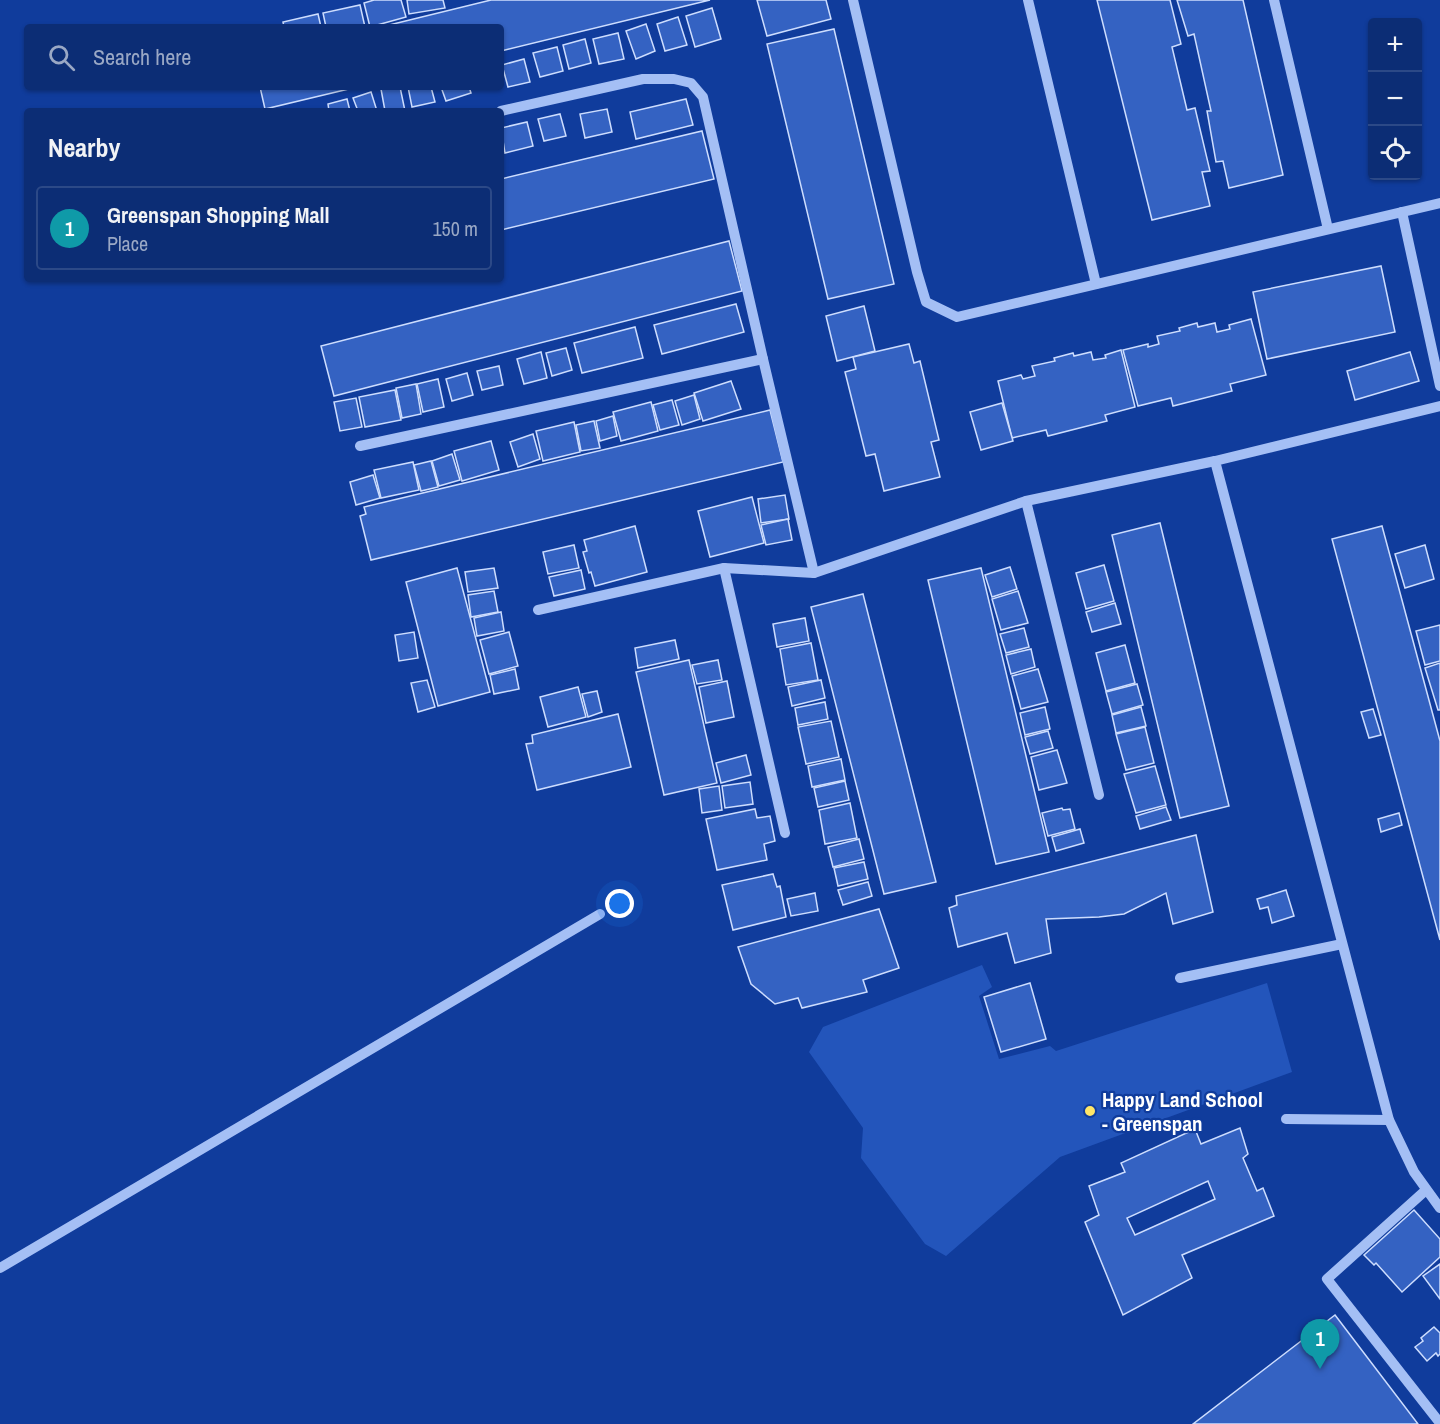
<!DOCTYPE html>
<html lang="en">
<head>
<meta charset="utf-8">
<style>
	body { margin:0; font-family:"Archivo Narrow",sans-serif; background:#15357a; color:#f1f3f6 }
	.controls { position:absolute; right:18px; top:18px; display:grid; overflow:hidden; border-radius:6px; box-shadow:0 2px 4px #0004 }
	.controls button { width:54px; height:54px; display:grid; place-items:center; padding:0; border:0; border-bottom:2px solid #2c4987; background:#0c2d75; color:#f1f3f6; font:30px sans-serif }
	.you { position:absolute; left:620px; top:904px; width:21px; height:21px; margin:-15px; border:4px solid #fff; border-radius:50%; background:#1a73e8; box-shadow:0 0 0 9px #1a73e833 }
	.badge { display:grid; place-items:center; width:39px; height:39px; border-radius:50%; background:#ffe668; color:#fff; font-size:20px; font-weight:700 }
	.pin { position:absolute; translate:-50% -50px; filter:drop-shadow(0 2px 3px #0008) }
	.pin::after { content:''; position:absolute; top:32px; width:21px; height:18px; background:inherit; clip-path:polygon(0 0,100% 0,50% 100%) }
	.list { margin:0; padding:0; list-style:none }
	h2 { display:flex; justify-content:space-between; align-items:center; height:78px; margin:0; padding:0 24px; font-size:26px }
	h2 small { font-size:20px; font-weight:400; color:#9aa8c5 }
	.list li { display:grid; grid-template-columns:39px 1fr auto; gap:18px; align-items:center; box-sizing:border-box; height:84px; margin:0 12px 12px; padding:0 12px; border:2px solid #2c4987; border-radius:6px }
	.list b { display:block; font-size:22px; white-space:nowrap }
	.list p { margin:0; font-size:20px; white-space:nowrap; color:#9aa8c5 }
	.list em { font-size:20px; font-style:normal; color:#9aa8c5 }
	.icon { flex:none; width:33px; height:33px; fill:none; stroke:currentColor; stroke-width:2; stroke-linecap:round; stroke-linejoin:round }
	.map { position:relative; flex:none; width:1440px; height:1424px; overflow:hidden }
	.search { position:absolute; background:#0c2d75; box-shadow:0 2px 4px #0004; left:24px; top:24px; width:480px; height:66px; display:flex; align-items:center; gap:15px; box-sizing:border-box; padding:0 21px; border-radius:6px; color:#9aa8c5; font-size:22px }
	.panel { position:absolute; background:#0c2d75; box-shadow:0 2px 4px #0004; left:24px; top:108px; width:480px; height:174px; border-radius:6px }
	.map>svg:first-child { display:block }
</style>
</head>
<body>
<div class="map">
<svg width="1440" height="1424" viewBox="0 0 1440 1424">
	<rect width="100%" height="100%" fill="#103c9c"/>
	<!-- green -->
	<path fill="#2355bb" d="M982,965L992,987L979,996L999,1059L1050,1046L1056,1051L1267,983L1292,1072L1060,1157L946,1256L925,1244L861,1158L863,1128L809,1052L823,1027Z"/>
	<!-- building -->
	<g fill="#3462c2" stroke="#cdddfe" stroke-width="1.5" fill-rule="evenodd">
		<path d="M374,0H401L406,17L370,27L364,3Z"/>
		<path d="M407,0H443L445,8L409,14Z"/>
		<path d="M491,0H710L501,51V27H381Z"/>
		<path d="M757,0H826L831,19L767,36Z"/>
		<path d="M1097,0H1170L1181,44L1172,47L1187,110L1195,108L1210,171L1202,172L1210,206L1152,220Z"/>
		<path d="M1177,0H1243L1283,175L1229,188L1223,161L1216,162L1207,111H1211L1194,34L1188,36Z"/>
		<path d="M360,5L365,27H326L323,13Z"/>
		<path d="M712,8L721,39L695,47L686,16Z"/>
		<path d="M318,14L321,27H284L283,22Z"/>
		<path d="M678,17L687,45L665,51L657,24Z"/>
		<path d="M646,24L655,51L636,59L626,31Z"/>
		<path d="M834,29L894,284L828,299L767,44Z"/>
		<path d="M618,33L624,59L599,64L593,39Z"/>
		<path d="M585,39L591,63L569,69L563,45Z"/>
		<path d="M557,47L563,71L540,77L533,53Z"/>
		<path d="M524,59L530,82L508,87L502,65Z"/>
		<path d="M260,87H357L265,109Z"/>
		<path d="M394,87H400L405,111H385L381,89Z"/>
		<path d="M408,87H431L435,102L412,107Z"/>
		<path d="M441,87H469L471,93L446,101Z"/>
		<path d="M371,92L377,111H358L353,98Z"/>
		<path d="M347,99L350,111H329L328,104Z"/>
		<path d="M686,99L693,125L636,139L630,112Z"/>
		<path d="M607,109L612,132L585,138L580,114Z"/>
		<path d="M560,114L566,136L544,141L538,119Z"/>
		<path d="M527,122L533,146L505,153L501,128Z"/>
		<path d="M702,131L714,179L501,230V179Z"/>
		<path d="M729,241L742,291L334,396L321,346Z"/>
		<path d="M1381,266L1395,332L1267,359L1253,292Z"/>
		<path d="M736,304L744,332L662,354L654,325Z"/>
		<path d="M864,306L875,351L837,361L826,316Z"/>
		<path d="M1251,319L1266,375L1230,384L1232,391L1173,406L1171,398L1138,406L1123,350L1148,344V347L1159,344L1157,336L1180,331L1179,328L1197,323L1198,327L1215,323L1217,332L1230,329L1229,325Z"/>
		<path d="M635,327L643,358L582,373L574,343Z"/>
		<path d="M909,344L914,363L920,361L939,440L931,442L940,477L884,491L875,454L866,456L845,372L856,369L853,357Z"/>
		<path d="M566,348L572,370L552,376L546,353Z"/>
		<path d="M1121,350L1135,407L1105,415L1107,421L1048,436L1046,430L1012,438L998,381L1021,375L1023,379L1035,376L1032,366L1055,361L1054,358L1073,353L1074,356L1091,352L1093,360L1106,358L1105,355Z"/>
		<path d="M541,352L547,378L524,384L517,359Z"/>
		<path d="M1410,352L1419,381L1355,400L1347,371Z"/>
		<path d="M499,366L503,385L482,390L477,371Z"/>
		<path d="M467,373L473,395L452,401L446,379Z"/>
		<path d="M438,379L444,407L423,412L417,384Z"/>
		<path d="M731,381L741,409L703,421L694,393Z"/>
		<path d="M416,384L421,414L402,418L396,388Z"/>
		<path d="M395,390L401,420L365,427L359,397Z"/>
		<path d="M694,395L700,419L682,425L675,401Z"/>
		<path d="M356,398L362,427L340,431L334,402Z"/>
		<path d="M672,400L679,425L660,430L653,405Z"/>
		<path d="M651,402L658,431L621,441L613,412Z"/>
		<path d="M1002,403L1013,441L981,450L970,412Z"/>
		<path d="M770,410L783,462L371,560L360,516L366,514L364,507Z"/>
		<path d="M613,416L617,436L600,441L596,421Z"/>
		<path d="M594,421L600,448L581,451L576,425Z"/>
		<path d="M574,422L580,452L543,461L536,431Z"/>
		<path d="M533,434L540,459L518,467L510,442Z"/>
		<path d="M491,441L499,470L462,481L454,451Z"/>
		<path d="M452,454L460,480L439,486L432,461Z"/>
		<path d="M431,461L438,487L421,491L414,465Z"/>
		<path d="M413,462L419,490L381,498L374,470Z"/>
		<path d="M373,475L380,498L356,505L350,482Z"/>
		<path d="M785,495L789,519L761,523L758,499Z"/>
		<path d="M752,497L764,543L710,557L698,511Z"/>
		<path d="M788,519L792,540L766,545L761,525Z"/>
		<path d="M1160,523L1229,806L1180,818L1112,535Z"/>
		<path d="M635,526L647,572L595,586L591,572L589,573L583,552L587,551L584,540Z"/>
		<path d="M1382,526L1440,741V940L1332,539Z"/>
		<path d="M574,545L579,568L548,574L543,552Z"/>
		<path d="M1425,545L1434,579L1405,588L1395,554Z"/>
		<path d="M1104,565L1114,601L1086,609L1076,573Z"/>
		<path d="M1010,567L1017,589L992,597L985,575Z"/>
		<path d="M457,568L490,692L438,706L406,582Z"/>
		<path d="M494,568L498,588L468,592L465,572Z"/>
		<path d="M981,568L1049,852L996,864L928,580Z"/>
		<path d="M581,570L585,589L554,596L549,577Z"/>
		<path d="M494,591L498,612L471,617L468,595Z"/>
		<path d="M1018,591L1028,623L1001,630L992,599Z"/>
		<path d="M863,594L936,882L884,894L811,607Z"/>
		<path d="M1115,603L1121,624L1092,632L1086,612Z"/>
		<path d="M501,612L504,631L477,636L474,618Z"/>
		<path d="M805,618L809,641L777,647L773,624Z"/>
		<path d="M1440,625V661L1425,665L1416,631Z"/>
		<path d="M1024,628L1029,647L1006,653L1000,634Z"/>
		<path d="M414,632L418,658L399,661L395,635Z"/>
		<path d="M509,632L518,666L489,674L480,640Z"/>
		<path d="M675,640L679,659L638,668L635,648Z"/>
		<path d="M811,643L818,680L786,685L780,649Z"/>
		<path d="M1125,645L1135,683L1106,691L1096,653Z"/>
		<path d="M1031,649L1035,667L1011,674L1006,655Z"/>
		<path d="M689,660L717,783L664,795L636,672Z"/>
		<path d="M718,660L722,680L697,684L692,665Z"/>
		<path d="M1440,663V710H1438L1425,668Z"/>
		<path d="M515,669L519,689L494,694L490,675Z"/>
		<path d="M1038,669L1048,702L1021,709L1012,676Z"/>
		<path d="M427,680L435,707L418,712L411,683Z"/>
		<path d="M821,680L825,698L792,706L788,687Z"/>
		<path d="M727,681L734,717L706,723L699,687Z"/>
		<path d="M1137,684L1143,705L1112,714L1106,692Z"/>
		<path d="M578,687L586,717L548,727L540,697Z"/>
		<path d="M597,691L602,712L588,717L582,694Z"/>
		<path d="M825,702L828,719L798,725L795,708Z"/>
		<path d="M1045,707L1050,729L1025,735L1020,713Z"/>
		<path d="M1141,707L1146,726L1116,733L1112,715Z"/>
		<path d="M1373,709L1381,735L1369,738L1361,712Z"/>
		<path d="M618,714L631,767L537,790L526,744L533,743L532,735Z"/>
		<path d="M831,721L839,757L806,764L798,727Z"/>
		<path d="M1145,727L1154,763L1126,770L1116,734Z"/>
		<path d="M1048,731L1053,748L1030,754L1025,737Z"/>
		<path d="M1057,750L1067,783L1039,790L1031,757Z"/>
		<path d="M746,755L751,775L721,783L716,763Z"/>
		<path d="M841,759L845,780L812,787L808,766Z"/>
		<path d="M1155,766L1166,805L1136,813L1124,774Z"/>
		<path d="M845,781L849,800L818,807L814,788Z"/>
		<path d="M750,782L753,804L725,808L722,786Z"/>
		<path d="M719,786L722,810L702,813L699,789Z"/>
		<path d="M850,803L857,838L825,844L819,810Z"/>
		<path d="M1166,807L1171,820L1140,829L1136,816Z"/>
		<path d="M1062,808L1063,810L1070,809L1075,829L1048,836L1042,813Z"/>
		<path d="M755,809L757,818L770,816L775,841L764,844L767,860L717,870L706,819Z"/>
		<path d="M1399,813L1402,825L1381,832L1378,819Z"/>
		<path d="M1080,829L1084,843L1056,851L1052,837Z"/>
		<path d="M1196,835L1213,912L1173,924L1166,893L1124,914L1099,917L1046,919L1051,953L1015,963L1007,933L958,947L949,908L957,905L956,896Z"/>
		<path d="M859,839L864,859L833,867L828,847Z"/>
		<path d="M864,862L868,879L838,886L834,868Z"/>
		<path d="M773,874L777,887L780,886L786,917L733,930L722,885Z"/>
		<path d="M868,882L872,896L843,905L838,890Z"/>
		<path d="M1286,890L1294,916L1272,923L1268,907L1260,909L1257,899Z"/>
		<path d="M815,893L818,911L791,916L787,899Z"/>
		<path d="M879,909L899,968L863,980L867,992L802,1008L798,998L775,1004L751,984L738,947Z"/>
		<path d="M1030,983L1046,1039L1001,1052L984,997Z"/>
		<path d="M1240,1128L1248,1154L1243,1158L1257,1191L1263,1188L1274,1216L1182,1255L1192,1278L1123,1315L1085,1222L1099,1215L1089,1186L1125,1172L1121,1163L1195,1129L1201,1144ZM1208,1181L1215,1199L1135,1235L1127,1218Z"/>
		<path d="M1414,1210L1440,1239V1257L1402,1292L1376,1263L1374,1265L1364,1255Z"/>
		<path d="M1440,1264V1299L1423,1276Z"/>
		<path d="M1335,1315L1418,1424H1193Z"/>
		<path d="M1434,1327L1440,1333V1354L1438,1356L1436,1353L1427,1361L1415,1347L1423,1341L1421,1338Z"/>
	</g>
	<g fill="none" stroke-linecap="round" stroke-linejoin="round">
		<!-- minor -->
		<g stroke="#a4bff5" stroke-width="10">
			<path d="M853,0L917,272L926,302L957,317L1440,203"/>
			<path d="M1028,0L1096,284"/>
			<path d="M1274,0L1328,229"/>
			<path d="M501,111L643,79H674L691,83L703,97L763,359L814,573"/>
			<path d="M1402,212L1440,386"/>
			<path d="M1440,406L1215,461L1389,1120L1414,1172L1440,1208"/>
			<path d="M360,446L763,359"/>
			<path d="M1026,501L1099,795"/>
			<path d="M724,568L785,833"/>
			<path d="M538,610L724,568L814,573L1026,501L1215,461"/>
			<path d="M1180,978L1342,944"/>
			<path d="M1286,1119L1389,1120"/>
			<path d="M1426,1190L1327,1279L1440,1423"/>
			<path d="M0,1268L600,914"/>
		</g>
	</g>
	<!-- markers -->
	<circle fill="#ffe668" stroke="#103c9c" stroke-width="2" cx="1090" cy="1111" r="6"/>
	<g text-anchor="middle" dominant-baseline="central" stroke-width="4.5" stroke-linejoin="round" paint-order="stroke">
		<!-- poi labels -->
		<g font-size="21" font-weight="bold" fill="#fff" stroke="#103c9c" text-anchor="start">
			<text x="1102" y="1099">Happy Land School<tspan x="1102" dy="24">- Greenspan</tspan></text>
		</g>
	</g>
</svg>
<div class="controls">
<button>+</button>
<button>−</button>
<button><svg class="icon" aria-label="locate" viewBox="0 0 24 24"><circle cx="12" cy="12" r="6"/><path d="M12 2v4M12 18v4M2 12h4M18 12h4"/></svg></button>
</div>
<div class="you"></div>
<div class="pin badge" style="left:1320px;top:1369px;background:#0f9aa8">1</div>
<div class="search"><svg class="icon" aria-label="search" viewBox="0 0 24 24"><circle cx="10" cy="10" r="6"/><path d="M15 15l6 6"/></svg>Search here</div>
<section class="panel">
<h2>Nearby<small></small></h2>
<ul class="list">
<li><span class="badge" style="background:#0f9aa8">1</span><div><b>Greenspan Shopping Mall</b><p>Place</p></div><em>150 m</em></li>
</ul>
</section>
</div>
</body>
</html>
